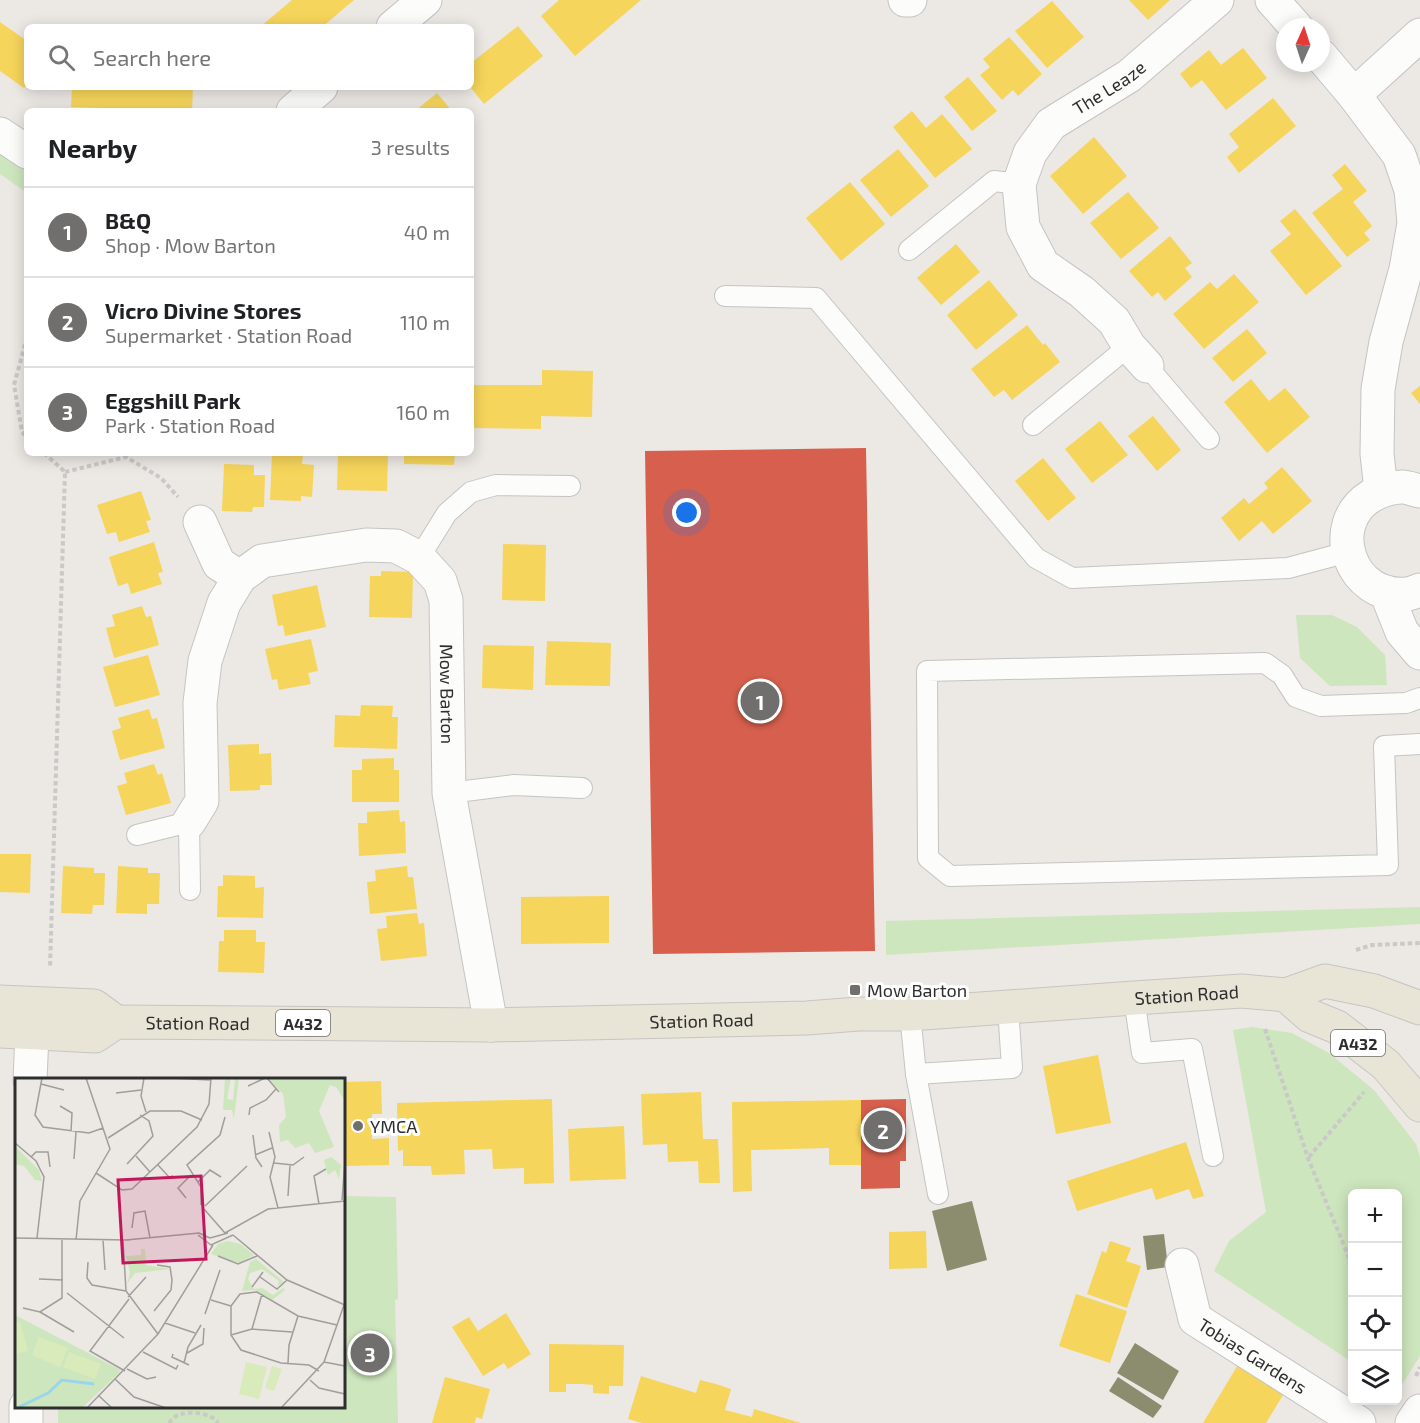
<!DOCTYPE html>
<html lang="en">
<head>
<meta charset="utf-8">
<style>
	body { margin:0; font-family:"Exo 2",sans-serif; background:#f2f2f2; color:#202124 }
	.controls { position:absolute; right:18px; bottom:18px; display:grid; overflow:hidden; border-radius:9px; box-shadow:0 3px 15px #0003 }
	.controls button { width:54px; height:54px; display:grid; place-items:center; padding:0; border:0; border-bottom:2px solid #e0e0e0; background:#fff; color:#202124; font:30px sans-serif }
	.compass { position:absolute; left:1276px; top:18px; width:54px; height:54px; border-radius:50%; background:#fff; box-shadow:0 3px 15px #0003; rotate:3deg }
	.you { position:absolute; left:687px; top:513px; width:21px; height:21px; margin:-15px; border:4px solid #fff; border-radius:50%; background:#1a73e8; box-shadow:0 0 0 9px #1a73e833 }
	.badge { display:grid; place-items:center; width:39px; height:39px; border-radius:50%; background:#706f6e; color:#fff; font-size:20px; font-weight:700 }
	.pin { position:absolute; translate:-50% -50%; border:3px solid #fff; box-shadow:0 2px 6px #0006 }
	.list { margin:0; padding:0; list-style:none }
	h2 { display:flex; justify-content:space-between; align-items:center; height:78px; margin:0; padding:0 24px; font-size:26px }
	h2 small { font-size:20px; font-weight:400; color:#757577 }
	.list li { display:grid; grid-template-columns:39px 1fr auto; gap:18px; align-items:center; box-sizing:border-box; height:90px; padding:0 24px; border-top:2px solid #e0e0e0 }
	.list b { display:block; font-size:22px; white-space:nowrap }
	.list p { margin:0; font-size:20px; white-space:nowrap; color:#757577 }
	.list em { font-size:20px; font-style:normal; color:#757577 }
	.icon { flex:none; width:33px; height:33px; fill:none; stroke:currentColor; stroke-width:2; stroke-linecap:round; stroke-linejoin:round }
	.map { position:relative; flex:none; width:1420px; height:1423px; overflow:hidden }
	.search { position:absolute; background:#fff; box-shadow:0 3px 15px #0003; left:24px; top:24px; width:450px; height:66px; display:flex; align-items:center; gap:15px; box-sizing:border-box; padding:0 21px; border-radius:9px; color:#757577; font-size:22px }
	.panel { position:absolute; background:#fff; box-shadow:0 3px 15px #0003; left:24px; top:108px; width:450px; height:348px; border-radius:9px }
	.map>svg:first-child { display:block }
</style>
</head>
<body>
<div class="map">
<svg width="1420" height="1423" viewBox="0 0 1420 1423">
	<rect width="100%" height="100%" fill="#ece8e4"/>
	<!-- green -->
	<g fill="#cee6be">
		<path d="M0,151L27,170V193L0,174Z"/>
		<path d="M1296,615H1332L1357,627L1385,655L1387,685L1330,686L1300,658Z"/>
		<path d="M1420,907V924L886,955V921Z"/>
		<path d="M1251,1027L1292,1033L1329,1053L1374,1090L1416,1144L1420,1157V1356L1398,1391V1194H1352V1362L1214,1271L1229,1241L1266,1212L1233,1030Z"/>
		<path d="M344,1196L396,1197L398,1299L395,1300L398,1423H58V1407L344,1406Z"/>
	</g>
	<!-- homes -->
	<g fill="#f6d55c">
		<path d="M292,0H354L322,27H260Z"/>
		<path d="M559,0H641L575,56L541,16Z"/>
		<path d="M1129,0H1170L1148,20Z"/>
		<path d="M1052,1L1084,37L1047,68L1015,31Z"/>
		<path d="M0,22L27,41V83L24,88L0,71Z"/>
		<path d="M518,26L543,56L484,104L471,88V63Z"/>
		<path d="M1009,37L1042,74L1018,96L1013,90L1002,100L980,75L990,67L983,59Z"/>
		<path d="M1243,48L1267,78L1226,110L1202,80L1191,88L1180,74L1209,50L1221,65Z"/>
		<path d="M968,77L997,111L972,131L944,97Z"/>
		<path d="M72,87H193L192,111L71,107Z"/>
		<path d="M437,93L452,111H415Z"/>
		<path d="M1273,98L1296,126L1239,173L1227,157L1239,147L1229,134Z"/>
		<path d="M912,111L926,128L942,114L972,149L935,178L893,127Z"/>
		<path d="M1094,137L1127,176L1083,214L1050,176Z"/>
		<path d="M898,149L929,186L891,217L860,180Z"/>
		<path d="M1345,164L1367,191L1353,202L1372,226L1364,233L1370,240L1347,257L1312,213L1343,189L1332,175Z"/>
		<path d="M850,182L885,224L841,261L806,218Z"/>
		<path d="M1128,192L1159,228L1121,259L1090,223Z"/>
		<path d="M1295,209L1342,266L1306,295L1270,251L1291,234L1280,221Z"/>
		<path d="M1170,236L1192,263L1185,268L1192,277L1165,301L1158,292L1152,297L1129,271Z"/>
		<path d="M956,244L980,272L941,305L917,278Z"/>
		<path d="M1234,274L1259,302L1204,349L1173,314L1210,282L1217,289Z"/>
		<path d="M989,280L1018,315L976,350L947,315Z"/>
		<path d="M1027,325L1043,345L1045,343L1060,362L1012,400L1004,390L994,397L971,369Z"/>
		<path d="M1247,329L1267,353L1233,382L1212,358Z"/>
		<path d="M542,370L593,371L592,417L541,416V429L473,428V385H542Z"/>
		<path d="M1251,379L1269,401L1285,388L1310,417L1267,453L1224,402Z"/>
		<path d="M1420,386V404L1411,393Z"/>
		<path d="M1153,416L1181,450L1157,471L1128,436Z"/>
		<path d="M1100,421L1128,455L1092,483L1065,449Z"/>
		<path d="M338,453H388L387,491L337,490Z"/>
		<path d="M404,453H455L454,465L404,464Z"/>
		<path d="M272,454L303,455L302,464L314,465L312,497L301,496V501L270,500Z"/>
		<path d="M1043,458L1076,498L1048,521L1015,481Z"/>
		<path d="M224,464L254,465V475H265L264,507H253L252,512L222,511Z"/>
		<path d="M1282,467L1312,501L1273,534L1262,521L1239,541L1221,518L1244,498L1249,504L1268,488L1264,483Z"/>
		<path d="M141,491L151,520L146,521L150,532L119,542L116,532L107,534L97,505Z"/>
		<path d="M154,542L163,572L158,573L162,584L131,594L128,583L118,586L109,557Z"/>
		<path d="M503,544L546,545L545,601L502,600Z"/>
		<path d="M381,571L413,572L412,618L369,617L370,576H381Z"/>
		<path d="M317,585L326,627L285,636L283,625L278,626L272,595Z"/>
		<path d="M142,606L146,617L151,616L159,645L114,658L106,628L115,626L112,615Z"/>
		<path d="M311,639L318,671L308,673L311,684L279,690L277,679L272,680L265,649Z"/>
		<path d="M547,641L611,643L610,686L545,685Z"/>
		<path d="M483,645L534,646L533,690L482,688Z"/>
		<path d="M148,655L160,695L115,707L103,667Z"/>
		<path d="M361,705L393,706L392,717H398L397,749L334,747L335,715L360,716Z"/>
		<path d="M149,709L152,719L157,718L165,748L120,760L112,731L121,728L118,718Z"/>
		<path d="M259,744V754L271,753L272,785H260V790L230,791L228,745Z"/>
		<path d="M394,758V770H399V802H352V770H362V759Z"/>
		<path d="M154,764L158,775L162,773L171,803L126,815L117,786L127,783L124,773Z"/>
		<path d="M399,810L400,822L405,821L406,853L359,856L358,823H367V812Z"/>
		<path d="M0,854H31L30,893L0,892Z"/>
		<path d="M63,866L94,868V873H105L104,905H93L92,914L61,913Z"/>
		<path d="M118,866L148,868V873H160L159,904H147V914L116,913Z"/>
		<path d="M407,866L408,877H413L417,909L370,914L367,882L376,881L375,870Z"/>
		<path d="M223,875L255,876V888L264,887L263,918L217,917L218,886H223Z"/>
		<path d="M609,896V943L521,944V897Z"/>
		<path d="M417,913L419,924L424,923L427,956L381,961L377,929L387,928L386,916Z"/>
		<path d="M224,930H256V942H265L264,973L218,972L219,941H224Z"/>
		<path d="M1098,1055L1111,1123L1056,1134L1043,1066Z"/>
		<path d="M381,1081L382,1114H372V1139L389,1138V1165L344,1166V1082Z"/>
		<path d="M701,1092L703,1139H718L720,1183H699L698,1161L668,1162L667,1144L643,1145L641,1094Z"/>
		<path d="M552,1099L554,1183L524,1184V1168L493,1169L492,1149L464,1150L465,1174L432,1175L431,1166H403V1150L398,1151L397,1103Z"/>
		<path d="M861,1100V1165H829V1148L751,1150L752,1191L733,1192L732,1102Z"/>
		<path d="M624,1126L626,1179L570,1181L568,1129Z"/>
		<path d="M1186,1142L1204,1196L1193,1199L1189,1189L1156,1200L1152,1188L1077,1211L1067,1181Z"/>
		<path d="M926,1231L927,1268L889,1269V1232Z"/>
		<path d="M1110,1241L1131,1248L1126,1261L1141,1266L1127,1308L1087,1294L1102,1251L1106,1253Z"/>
		<path d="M1076,1294L1127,1311L1110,1363L1059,1346Z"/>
		<path d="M506,1313L531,1354L508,1369L504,1363L483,1376L452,1327L469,1317L478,1331Z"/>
		<path d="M549,1344L624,1345L623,1386H609V1394L593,1393V1385L582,1384H566V1392H549Z"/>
		<path d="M1239,1363L1286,1390L1266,1423H1203Z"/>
		<path d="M641,1376L696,1393L700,1380L716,1384L731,1389L725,1410L752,1417L754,1409L801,1423H642L628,1419Z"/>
		<path d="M445,1377L490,1389L482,1419L476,1417L475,1423H432Z"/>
	</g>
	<!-- shops -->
	<g fill="#d6604d">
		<path d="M866,448L875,951L653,954L645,451Z"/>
		<path d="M906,1099V1161H900V1188L861,1189V1100Z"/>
	</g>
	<!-- industry -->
	<g fill="#8c8c6e">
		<path d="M972,1201L987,1260L947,1271L932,1211Z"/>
		<path d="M1164,1234L1168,1267L1147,1270L1143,1236Z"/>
		<path d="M1135,1343L1179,1371L1163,1400L1117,1373Z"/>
		<path d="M1118,1377L1162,1406L1153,1418L1109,1391Z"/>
	</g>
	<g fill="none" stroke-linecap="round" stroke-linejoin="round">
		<!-- service casing -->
		<g stroke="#c5c4c5" stroke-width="22">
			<g id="service">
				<path d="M909,250L994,181L1019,184"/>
				<path d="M725,296L816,298L1036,558L1072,578L1288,568L1348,552"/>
				<path d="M1147,366L1209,439"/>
				<path d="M1033,425L1129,346"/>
				<path d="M419,558L447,513L471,492L496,485L570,486"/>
				<path d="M1420,698L1406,703L1321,706L1296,697L1282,675L1265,663L927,671L928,858L950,876L1388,865L1384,746L1420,744"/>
				<path d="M449,793L514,785L582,788"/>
				<path d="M137,835L189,822L190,890"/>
				<path d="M1134,998L1142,1053L1192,1049L1213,1156"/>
				<path d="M910,1014L916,1074L1012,1068L1008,1007"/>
				<path d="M916,1074L938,1194"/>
			</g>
		</g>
		<!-- minor casing -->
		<g stroke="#c5c4c5" stroke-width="35">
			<g id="minor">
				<path d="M905,0H910"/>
				<path d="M1272,0L1296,27"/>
				<path d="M393,27L425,0"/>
				<path d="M1321,56L1354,95L1399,155L1411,190L1414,223L1406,269L1386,342L1378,389L1377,454L1381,490"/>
				<path d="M1354,95L1420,35"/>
				<path d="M293,111L321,87"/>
				<path d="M0,134L27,152"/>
				<path id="s1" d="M1147,366L1129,346L1114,321L1082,292L1043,265L1023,227L1019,184L1030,153L1051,124L1129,76L1217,0"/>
				<path d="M1420,491C1414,490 1408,487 1402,487C1391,487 1380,491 1371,496C1324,525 1351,600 1407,594C1411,594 1416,591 1420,590"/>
				<path d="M200,522L219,564L240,577"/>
				<path d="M1386,592L1402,632L1420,653"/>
				<path id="s2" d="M189,822L202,801L200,703L205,661L224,603L240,577L262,561L366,545L396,546L419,558L440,581L446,600L449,793L491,1025"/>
				<path d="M30,1080L32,1034"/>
				<path id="s3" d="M1182,1265L1195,1319L1359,1423"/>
				<path d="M26,1406V1423"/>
			</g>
		</g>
		<!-- tertiary casing -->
		<g stroke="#c5c4c5" stroke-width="35">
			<path id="tertiary" d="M1412,1423L1420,1411"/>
		</g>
		<!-- primary casing -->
		<g stroke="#c6c5c4" stroke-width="35">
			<g id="primary">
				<path d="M1286,995L1310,1016L1337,1027L1386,1065L1420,1105"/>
				<path d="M0,1002L94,1006L116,1022"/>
				<path id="s4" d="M0,1031L95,1036L116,1022L491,1025L807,1018L858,1014H910L1134,998L1242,991L1286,995L1325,981L1374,991L1420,1008"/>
			</g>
		</g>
		<!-- path -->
		<g stroke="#c9c9c8" stroke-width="4" stroke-dasharray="4.5 3" stroke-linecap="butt">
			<path d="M27,337L14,385L22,432L27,437"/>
			<path d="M44,453L65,472L50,968"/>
			<path d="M65,472L126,457L161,478L178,497"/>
			<path d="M1356,950L1372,945L1420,943"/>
			<path d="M1265,1029L1308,1158L1352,1265"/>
			<path d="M1309,1157L1364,1092"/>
			<path d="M1398,1373L1401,1381"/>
			<path d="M1416,1376L1420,1367"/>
			<path d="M169,1423C172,1419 176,1415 181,1414C192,1411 212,1413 218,1423"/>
		</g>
		<!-- service -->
		<use href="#service" stroke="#fcfcfb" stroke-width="20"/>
		<!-- minor -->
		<use href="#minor" stroke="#fcfcfb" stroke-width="33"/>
		<!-- tertiary -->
		<use href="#tertiary" stroke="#fcfcfb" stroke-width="33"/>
		<!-- primary -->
		<use href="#primary" stroke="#e8e4d6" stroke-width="33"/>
	</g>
	<!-- markers -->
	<g fill="#706f6e" stroke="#fff" stroke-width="2">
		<rect x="849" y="984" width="12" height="12" rx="3"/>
		<circle cx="358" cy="1126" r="6"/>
	</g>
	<g text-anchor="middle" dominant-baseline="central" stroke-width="6" stroke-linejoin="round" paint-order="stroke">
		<!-- shield labels -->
		<g fill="#fff" stroke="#6d6d6d" stroke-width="1.5">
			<rect x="276" y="1010" width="54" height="26" rx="4.5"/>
			<rect x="1331" y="1030" width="54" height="26" rx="4.5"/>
		</g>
		<g font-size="16" font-weight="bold" fill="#2e2e2e">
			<text x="303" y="1023">A432</text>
			<text x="1358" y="1043">A432</text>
		</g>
		<!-- street labels -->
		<g font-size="18" fill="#2e2e2e" stroke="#fff">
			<text stroke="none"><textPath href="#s1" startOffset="370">The Leaze</textPath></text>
			<text stroke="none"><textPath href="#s2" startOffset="590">Mow Barton</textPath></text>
			<text stroke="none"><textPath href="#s4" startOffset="1192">Station Road</textPath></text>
			<text stroke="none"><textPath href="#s4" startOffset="706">Station Road</textPath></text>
			<text stroke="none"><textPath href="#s4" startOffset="202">Station Road</textPath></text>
			<text stroke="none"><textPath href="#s3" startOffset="124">Tobias Gardens</textPath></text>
		</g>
		<!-- poi labels -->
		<g font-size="18" fill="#2e2e2e" stroke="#fff" text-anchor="start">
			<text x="867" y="990">Mow Barton</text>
			<text x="370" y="1126">YMCA</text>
		</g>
	</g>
	<!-- overview -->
	<g transform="translate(15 1078)">
		<rect width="330" height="330" fill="#ece8e4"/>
		<path d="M210,0H216L212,21L218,22L220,0H224L219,41L217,32H208ZM253,0H330V23L321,9L315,7L304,33L319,69L300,75L294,65L280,70L273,62L265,64L264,47L271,39L268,16ZM0,68L24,92L27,103L20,102L9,88L0,86ZM316,79L326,87L324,101L320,92L313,97L312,94L309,82ZM213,163L225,166L239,177L224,185L196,176L203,166ZM126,171H130L131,187L156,191L120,195L112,206L115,195L111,178L126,177ZM241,181L269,204L262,208L264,203L247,191L235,195L233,201L239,211L247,210L258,217L268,210L270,212L257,222L239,212L227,213L235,184ZM0,237L104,291L105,294L67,330H0Z" fill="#cee6be"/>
		<path d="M5,244L13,273L0,276V245ZM24,259L53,270L45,289L17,277ZM54,274L86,286L80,301L48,289ZM231,284L252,289L244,321L224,316ZM257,288L267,291L259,313L250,310Z" fill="#d9eabb"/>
		<path fill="none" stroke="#99d6ec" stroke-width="3" d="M2,330L33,315L47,302L79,306"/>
		<path fill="none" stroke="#a09e9b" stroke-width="1.5" d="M27,0L20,37L28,49L74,55L88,50M129,0L126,18L131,34M155,0L195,2M252,0L264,14M26,6L49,12M233,8L250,0M101,15L126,12M45,28L57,35L56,54M234,37L235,30L251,22L261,11M254,54L260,79L255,99L263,130M238,57L241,80L247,89M93,60L135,33H166L187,42M0,65L21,83L29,99L22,160M240,77L257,70M121,78L135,94M16,79L21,74H33L35,89M59,81L61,54M259,85L278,87L289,79M112,86L138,58L134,43L125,37M143,87L154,99L158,98M81,95L107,112L117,111L182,49L194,26L196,0M183,104L195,92L206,99M273,118L275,87M171,120L163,110L176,97M327,122L330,83M304,126L299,98L311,91M186,127V109L172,87L205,57L210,39M190,128L232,88M189,131L210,155M117,150L119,135L130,133L135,160M210,155L253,131L330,123M183,157L196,167L218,157M218,157L272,202L330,227M0,160L113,162M195,160L213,155M61,162L65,123L95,71L71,0M88,162L90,192M108,162L111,213L143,256M111,162L184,155L195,160M203,178L223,186L242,178M73,184L72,200L77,207L111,213M245,199L262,211L272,202M24,201L48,202M237,209L248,194M52,215L109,260M113,219L131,199M196,222L216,228M8,230L25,234L47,220V162M139,233L156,212L157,202L155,189L142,187M25,234L59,254M190,236L205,192M150,245L180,255M237,251L247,216M216,257L237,251L277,254M128,274L161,291L163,287M172,275L188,266L189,250M158,276L157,279L174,287M309,284L330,288M169,285L173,269L186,247M273,285L274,267L283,238M112,291L132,301L141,299M110,293L75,273L114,221M304,293L294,287L266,285L226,272L216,257V228L225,216L242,214L283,238L322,247M100,301L119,319L151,330M295,302L304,310L330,316M83,317L97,330M72,330L143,256L198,167M266,330L309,284L329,227"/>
		<path fill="#c2185b" fill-opacity="0.15" stroke="#c2185b" stroke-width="3" d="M186,98L191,181L108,185L103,102Z"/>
		<rect width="330" height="330" fill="none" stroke="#2e2e2e" stroke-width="3"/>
	</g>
</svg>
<div class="controls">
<button>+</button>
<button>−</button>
<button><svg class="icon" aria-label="locate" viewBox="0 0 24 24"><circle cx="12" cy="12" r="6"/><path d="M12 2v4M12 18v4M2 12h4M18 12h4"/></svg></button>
<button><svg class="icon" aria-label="layers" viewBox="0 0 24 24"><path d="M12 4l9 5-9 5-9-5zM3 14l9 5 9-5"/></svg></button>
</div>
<svg class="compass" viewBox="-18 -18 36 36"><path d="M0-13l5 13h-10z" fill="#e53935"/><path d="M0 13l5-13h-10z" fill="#757577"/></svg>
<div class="you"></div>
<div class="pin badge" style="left:760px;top:701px">1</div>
<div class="pin badge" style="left:883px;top:1130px">2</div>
<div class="pin badge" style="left:370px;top:1353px">3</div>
<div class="search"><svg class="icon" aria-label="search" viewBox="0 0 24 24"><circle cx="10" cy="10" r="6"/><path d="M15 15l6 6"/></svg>Search here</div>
<section class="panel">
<h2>Nearby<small>3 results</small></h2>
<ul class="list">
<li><span class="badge">1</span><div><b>B&amp;Q</b><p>Shop · Mow Barton</p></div><em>40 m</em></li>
<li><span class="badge">2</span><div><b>Vicro Divine Stores</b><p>Supermarket · Station Road</p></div><em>110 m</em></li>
<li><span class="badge">3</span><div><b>Eggshill Park</b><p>Park · Station Road</p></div><em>160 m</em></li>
</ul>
</section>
</div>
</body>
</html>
